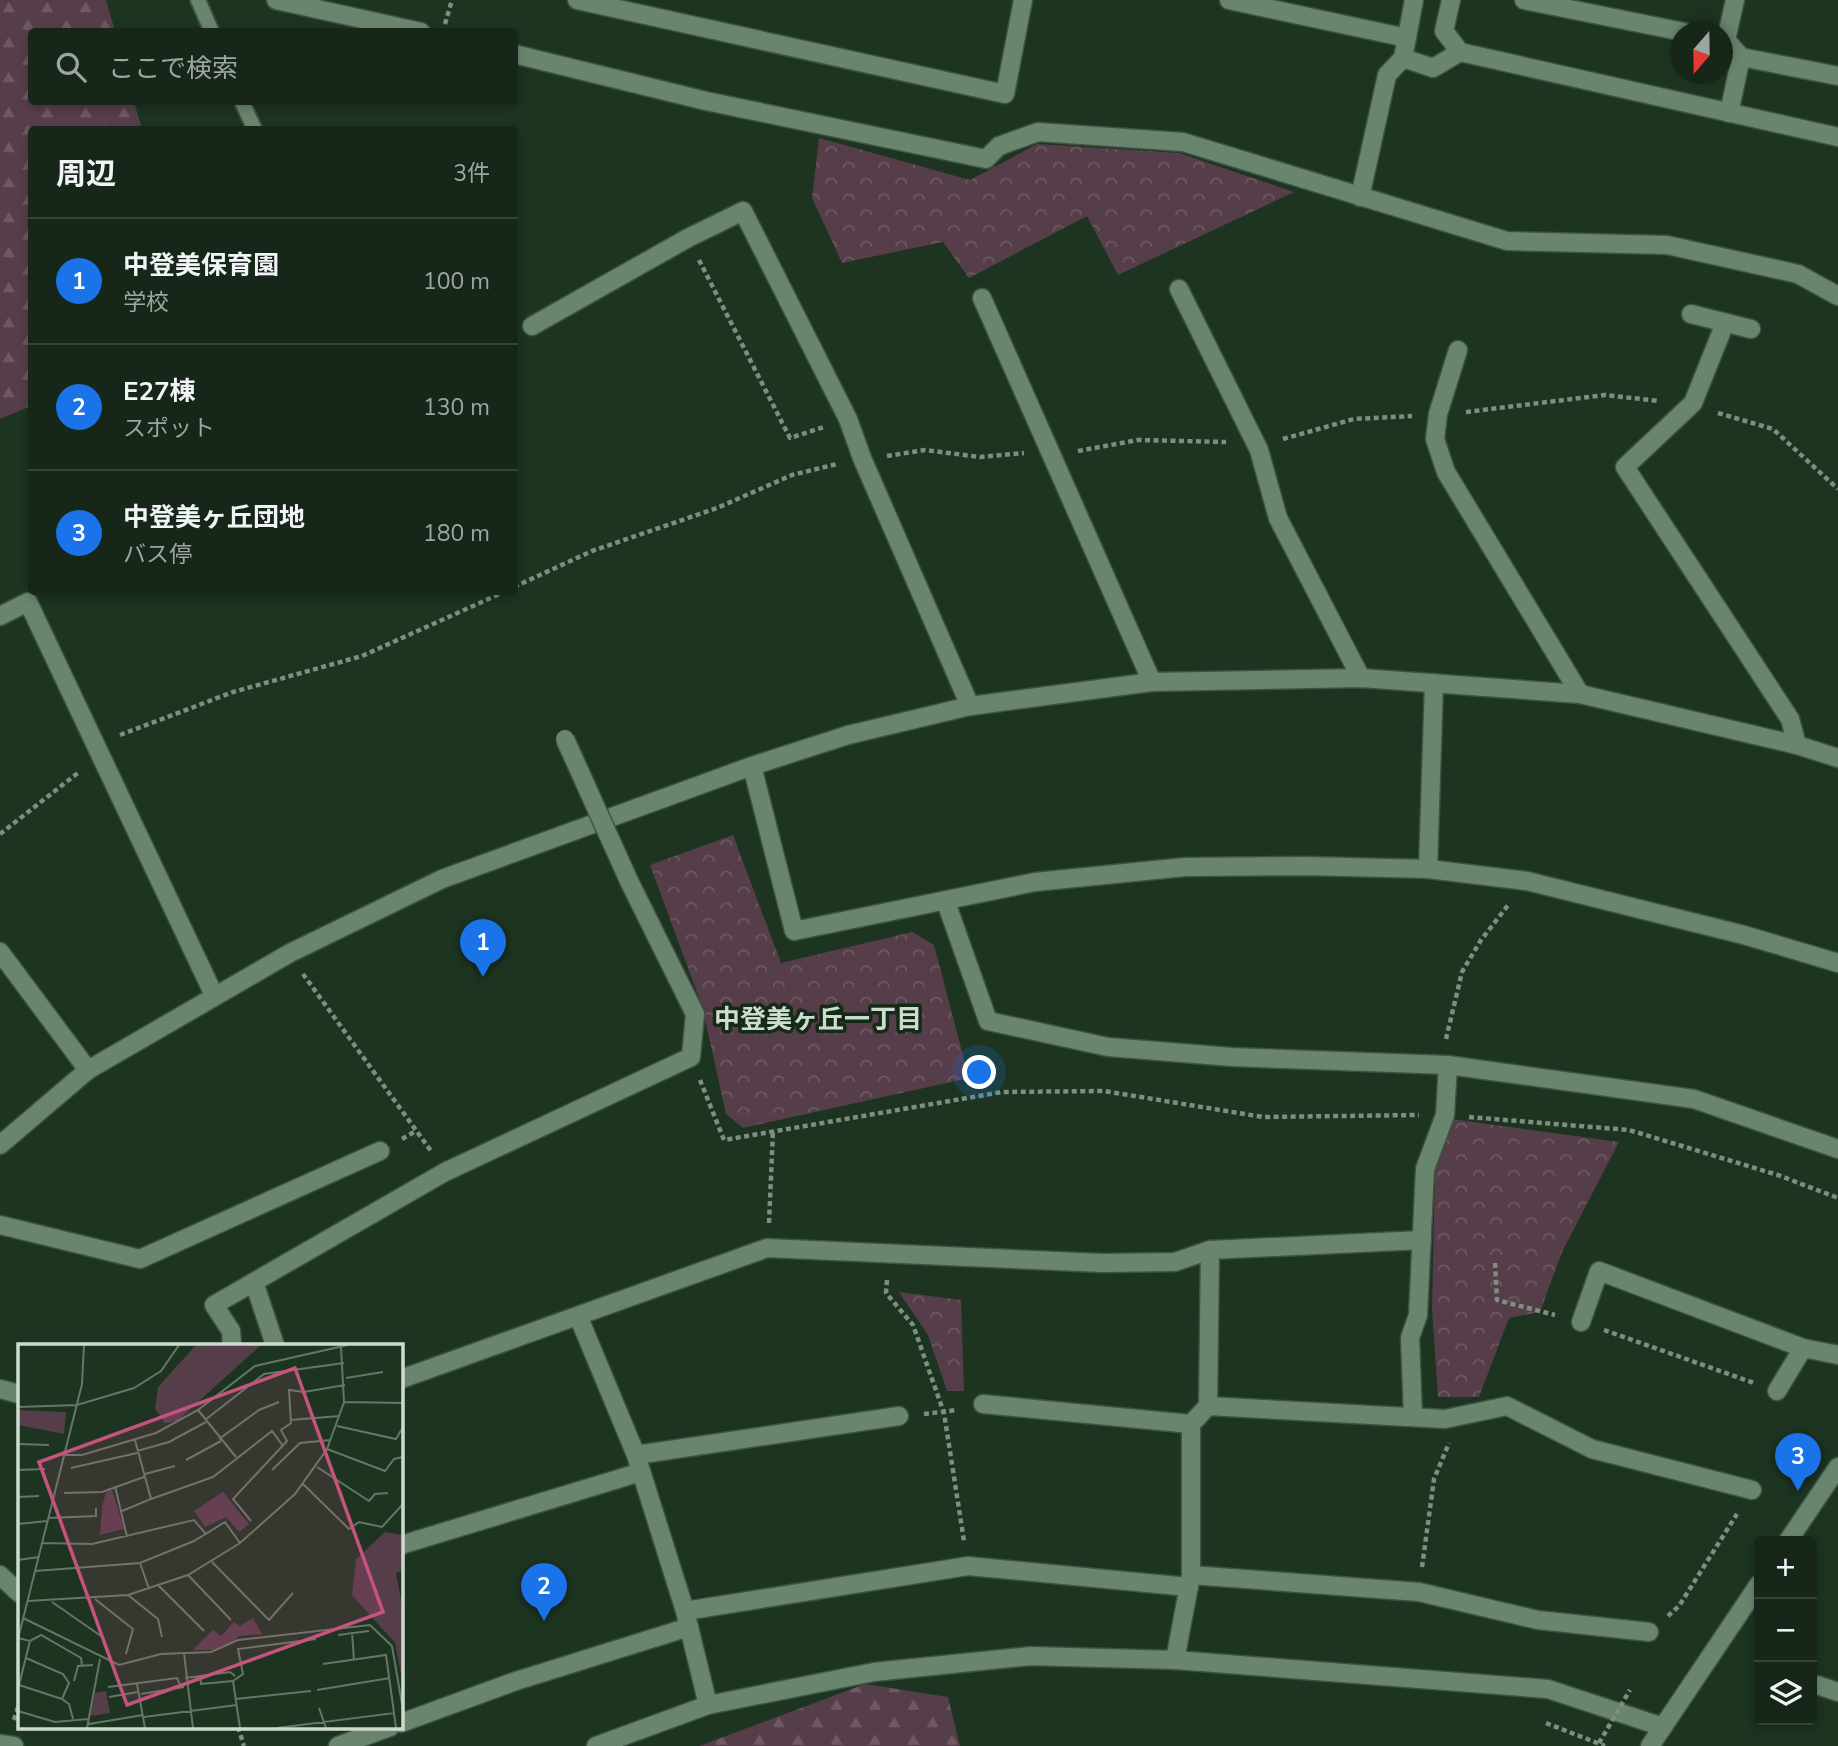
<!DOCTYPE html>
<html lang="ja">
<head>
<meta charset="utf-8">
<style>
	body { margin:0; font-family:"Nunito Sans","Noto Sans JP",sans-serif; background:#233326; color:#f1f3f6 }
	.controls { position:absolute; right:21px; bottom:21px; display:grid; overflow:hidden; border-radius:7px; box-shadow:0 4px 10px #0003 }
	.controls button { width:63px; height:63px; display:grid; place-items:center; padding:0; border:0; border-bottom:2px solid #354438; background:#162719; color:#f1f3f6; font:35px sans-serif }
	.compass { position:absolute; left:1670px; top:21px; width:63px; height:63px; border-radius:50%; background:#162719; box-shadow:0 4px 10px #0003; rotate:200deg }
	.you { position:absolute; left:980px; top:1073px; width:24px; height:24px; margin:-18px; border:5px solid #fff; border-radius:50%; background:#1a73e8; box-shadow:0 0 0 10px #1a73e833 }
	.badge { display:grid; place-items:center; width:46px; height:46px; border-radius:50%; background:#1a73e8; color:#fff; font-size:23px; font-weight:700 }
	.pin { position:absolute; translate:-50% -58px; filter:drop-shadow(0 2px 4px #0008) }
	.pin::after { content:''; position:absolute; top:37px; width:24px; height:21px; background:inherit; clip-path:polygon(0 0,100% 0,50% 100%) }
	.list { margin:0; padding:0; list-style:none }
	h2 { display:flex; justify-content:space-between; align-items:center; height:91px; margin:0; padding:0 28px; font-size:30px }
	h2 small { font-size:23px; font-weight:400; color:#9ea5a2 }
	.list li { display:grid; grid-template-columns:46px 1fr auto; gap:21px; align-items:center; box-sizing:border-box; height:126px; padding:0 28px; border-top:2px solid #354438 }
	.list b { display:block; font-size:26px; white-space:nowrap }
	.list p { margin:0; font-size:23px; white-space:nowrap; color:#9ea5a2 }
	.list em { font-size:23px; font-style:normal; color:#9ea5a2 }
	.icon { flex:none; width:38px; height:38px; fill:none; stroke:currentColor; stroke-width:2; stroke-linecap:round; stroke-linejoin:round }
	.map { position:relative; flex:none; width:1838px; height:1746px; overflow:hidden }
	.search { position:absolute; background:#162719; box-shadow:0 4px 10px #0003; left:28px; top:28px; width:490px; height:77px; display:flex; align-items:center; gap:18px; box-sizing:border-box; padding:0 24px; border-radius:7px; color:#9ea5a2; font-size:26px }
	.panel { position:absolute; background:#162719; box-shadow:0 4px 10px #0003; left:28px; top:126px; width:490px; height:469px; border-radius:7px }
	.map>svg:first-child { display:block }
</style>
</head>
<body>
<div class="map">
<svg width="1838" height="1746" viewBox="0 0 1838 1746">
	<defs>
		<pattern id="forest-firs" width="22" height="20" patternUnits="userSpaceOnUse" patternTransform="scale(1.75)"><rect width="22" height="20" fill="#563d4a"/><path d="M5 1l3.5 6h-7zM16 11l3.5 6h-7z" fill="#6d5863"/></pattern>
		<pattern id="park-crowns" width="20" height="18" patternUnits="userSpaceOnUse" patternTransform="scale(1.75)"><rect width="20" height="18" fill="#563d4a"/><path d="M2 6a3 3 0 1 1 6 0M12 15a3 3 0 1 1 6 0" fill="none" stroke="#6d5863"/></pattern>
	</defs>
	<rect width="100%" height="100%" fill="#1d3421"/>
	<!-- forest -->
	<g fill="url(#forest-firs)">
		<path d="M0,0H106L115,31L32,32V102H134L142,129L32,130L31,406L0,419Z"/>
		<path d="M865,1684L948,1697L960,1746H699Z"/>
	</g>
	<!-- park -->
	<g fill="url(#park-crowns)">
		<path d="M819,138L970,180L1037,144L1179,153L1294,192L1118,275L1087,216L969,278L943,242L842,263L812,198Z"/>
		<path d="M733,835L781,963L912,932L934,945L969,1078L743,1128L726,1114L702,1006L650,865Z"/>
		<path d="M1451,1119L1619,1142L1562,1252L1540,1312L1509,1318L1479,1397H1438L1432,1309L1435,1169Z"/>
		<path d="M899,1292L961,1300L964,1391H947L928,1335Z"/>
	</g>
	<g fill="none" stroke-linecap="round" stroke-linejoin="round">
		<!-- lane casing -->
		<g stroke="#3d5240" stroke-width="18">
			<g id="lane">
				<path d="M198,0L212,32"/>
				<path d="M242,102L255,130"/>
			</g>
		</g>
		<!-- street casing -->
		<g stroke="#3d5240" stroke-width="21">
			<g id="street">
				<path d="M276,0L421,32"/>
				<path d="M577,0L1005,94L1023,0"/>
				<path d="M1229,0L1407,38"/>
				<path d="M1451,0L1444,31L1460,52L1838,137"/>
				<path d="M1524,0L1684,32"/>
				<path d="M514,54L706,101L986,159L999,146L1038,132L1183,142L1507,241L1667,245L1798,274L1838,296"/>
				<path d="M1741,57L1838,76"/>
				<path d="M1403,58L1433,68L1460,52"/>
				<path d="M1729,113L1741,57L1726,40L1735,0"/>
				<path d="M1360,197L1387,75L1403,58L1414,0"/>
				<path d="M1179,289L1259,450L1278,518L1361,678"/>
				<path d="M982,298L1152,682"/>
				<path d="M1691,314L1751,329"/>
				<path d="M1725,323L1693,403L1625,467L1790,719L1797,745"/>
				<path d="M532,326L688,238L743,211L848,419L862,458L970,706"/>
				<path d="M1458,350L1438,414L1435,439L1446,472L1580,694"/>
				<path d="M0,616L28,602L214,995"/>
				<path d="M752,766L794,931L1035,882L1185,867L1306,866L1428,869L1527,881L1744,935L1838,963"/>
				<path d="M1428,869L1434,683"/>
				<path d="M946,902L988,1021L1108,1047L1232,1057L1448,1065L1694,1099L1838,1149"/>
				<path d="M0,952L88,1070"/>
				<path d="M0,1145L88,1070L290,953L442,879L752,766L848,735L970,706L1152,682L1361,678L1580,694L1797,745L1838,758"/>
				<path d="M0,1225L140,1259L380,1151"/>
				<path d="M254,1282L275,1345"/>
				<path d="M579,1318L636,1455L685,1611L708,1705"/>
				<path d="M1581,1322L1599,1271L1803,1348L1838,1355"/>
				<path d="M232,1345L231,1331L214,1305L445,1172L691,1057L695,1014L629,881"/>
				<path d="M401,1379L767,1248L1102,1263L1175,1262L1210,1250"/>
				<path d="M0,1389L19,1394"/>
				<path d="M1777,1391L1803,1348"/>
				<path d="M983,1404L1191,1424"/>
				<path d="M1208,1406L1445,1419L1507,1406L1592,1449L1752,1490"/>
				<path d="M1413,1416L1410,1338L1418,1315L1425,1169L1445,1115L1448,1065"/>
				<path d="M636,1455L899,1416"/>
				<path d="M401,1545L641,1472"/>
				<path d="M0,1575L19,1593"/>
				<path d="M1191,1575L1419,1592L1538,1620L1649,1632"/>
				<path d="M685,1611L968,1566L1189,1587"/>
				<path d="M1175,1660L1191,1575V1424L1208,1406L1210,1250L1422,1240"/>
				<path d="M1817,1685L1838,1692"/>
				<path d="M401,1723L516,1681L689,1627"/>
				<path d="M0,1744L14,1746"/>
				<path d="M338,1746L390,1727"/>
			</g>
		</g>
		<!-- secondary casing -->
		<g stroke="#3d5240" stroke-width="21">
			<g id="secondary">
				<path d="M1788,1541L1838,1467"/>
				<path d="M596,1746L708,1705L874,1672L1031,1656L1175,1660L1548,1689L1663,1727"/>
				<path d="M1650,1746L1759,1584"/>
			</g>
		</g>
		<!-- path -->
		<g stroke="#7d8f7f" stroke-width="4.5" stroke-dasharray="5 3.5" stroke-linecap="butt">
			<path d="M445,24L452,0"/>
			<path d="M699,260L790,438L824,427"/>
			<path d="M1466,412L1605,395L1659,401"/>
			<path d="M1718,413L1773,429L1838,489"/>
			<path d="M1283,439L1354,419L1412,416"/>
			<path d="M1078,451L1138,440L1226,442"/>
			<path d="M887,456L925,450L980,457L1024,453"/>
			<path d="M514,587L592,551L717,508L792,475L837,464"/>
			<path d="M120,735L233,692L362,656L504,592"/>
			<path d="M0,834L79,772"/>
			<path d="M303,974L431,1151"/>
			<path d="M1446,1039L1462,972L1481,940L1509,904"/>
			<path d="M700,1080L724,1140L1002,1092L1104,1091L1263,1117L1419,1115"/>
			<path d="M1469,1117L1629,1130L1778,1175L1838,1198"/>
			<path d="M402,1139L416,1131"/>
			<path d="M769,1223L773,1131"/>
			<path d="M1495,1263L1497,1300L1555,1315"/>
			<path d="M887,1280L886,1293L913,1325L944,1413L964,1541"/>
			<path d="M1604,1330L1754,1383"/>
			<path d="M924,1414L957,1410"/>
			<path d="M1422,1567L1434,1479L1449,1443"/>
			<path d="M1668,1616L1679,1606L1737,1514"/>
			<path d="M14,1720L19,1704"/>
			<path d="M1546,1723L1605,1746"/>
			<path d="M238,1727L244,1746"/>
		</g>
		<!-- lane -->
		<use href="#lane" stroke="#6a856e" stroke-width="14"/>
		<!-- street -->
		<use href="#street" stroke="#6a856e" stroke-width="18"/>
		<!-- secondary -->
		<use href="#secondary" stroke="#6a856e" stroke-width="18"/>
		<!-- street-bridge casing -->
		<g stroke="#3d5240" stroke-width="21" stroke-linecap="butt">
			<path id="street-bridge" d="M565,739L629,881"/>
		</g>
		<!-- path-bridge -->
		<path stroke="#7d8f7f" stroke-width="4.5" stroke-dasharray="5 3.5" stroke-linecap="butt" d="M1599,1743L1630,1690"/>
		<!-- street-bridge -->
		<use href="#street-bridge" stroke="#6a856e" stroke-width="18"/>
	</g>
	<g text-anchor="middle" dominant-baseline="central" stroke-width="7" stroke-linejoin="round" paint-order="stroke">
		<!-- neighbourhood labels -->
		<g font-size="26" font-weight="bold" fill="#cedccf" stroke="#132a17">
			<text x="818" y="1019">中登美ヶ丘一丁目</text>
		</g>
	</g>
	<!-- overview -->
	<g transform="translate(18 1344)">
		<rect width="385" height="385" fill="#1d3421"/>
		<path d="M178,1H243L159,77L147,79L137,65L140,43ZM0,66L48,68L46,90L0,81ZM367,188L385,191V227L378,229L385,267V341L377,299L334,251L338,215Z" fill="#563d4a"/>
		<path d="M94,146L106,185L82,191L84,163L88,148ZM205,148L231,180L221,188L208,173L187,183L176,167ZM235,274L244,290L221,292L213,300L193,306H175L195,286L203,292L216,278L222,282ZM88,347L92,369L72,372L77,349Z" fill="#563d4a"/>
		<path fill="none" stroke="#647767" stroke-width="2" d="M328,34L365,28M326,58L385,59M0,63L59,61L116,44L143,27L161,1M180,66L218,113M187,76L246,30L326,19M272,76L322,72M319,82L378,95L385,83M201,95L241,66L261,58M0,100L31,101M309,105L367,127L376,115L385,113M119,107L151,98L188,78M46,111H64L138,89L180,66L237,22L330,1M168,116L203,97M299,123L351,157L357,150L370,149M53,124L119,109M0,126L27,125M254,126L282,99L313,96M127,130L157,122M285,140L331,185L341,178L364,183L385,160M97,142L109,193M46,149L84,148L126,133M0,153L21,152M133,155L195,133L254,87L265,102M104,167L133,155L117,96M30,174L78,172V164M233,177L215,155L269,97L263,86L273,79L271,46L286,48L327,41M0,180L29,177M24,199L74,200L176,176L188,190M0,216L21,213M194,218L251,276L275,249M122,219L131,245M17,227L122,219L176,197L207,178L222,199M170,231L213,276M141,242L186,287M110,251L140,275L144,293M77,255L115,285L108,310M10,257L110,251L170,231L222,199L277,150L309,105L326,58L323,3M34,258L83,292M5,274L101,321L143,310L193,308L220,296L352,281L374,302L385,366M334,288L336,316M320,291L351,287M0,294L12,297L23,291L63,314L64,322M0,295L64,40L66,1M166,309L175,384M8,314L45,330L51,339L44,355M305,320L368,311L376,369M182,331L183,340L215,337M167,334L212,328L217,332M56,337L60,322L75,321M119,340L127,384M1,341L44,355L51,360L55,375M90,343L159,334L163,343M0,345L12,297M299,346L372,334M123,350L166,343M91,353L120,348M218,355L293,347M301,364L308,384M0,367L37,378L70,375L71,380L125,371M126,373L219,361M69,384L82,315M222,384L215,337L225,330L220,305L298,295M259,384L376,369L378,384"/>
		<path fill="#c6537e" fill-opacity="0.15" stroke="#c6537e" stroke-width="3.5" d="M277,24L365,268L109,361L21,118Z"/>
		<rect width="385" height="385" fill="none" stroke="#cedccf" stroke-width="3.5"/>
	</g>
</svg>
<div class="controls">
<button>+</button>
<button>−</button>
<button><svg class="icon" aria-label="layers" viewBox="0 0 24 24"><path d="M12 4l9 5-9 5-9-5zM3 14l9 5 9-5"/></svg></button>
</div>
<svg class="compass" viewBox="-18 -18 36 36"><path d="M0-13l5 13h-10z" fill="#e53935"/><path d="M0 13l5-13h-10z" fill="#9ea5a2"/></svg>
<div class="you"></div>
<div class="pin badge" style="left:483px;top:977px">1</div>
<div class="pin badge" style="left:544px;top:1621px">2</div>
<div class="pin badge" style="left:1798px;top:1491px">3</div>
<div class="search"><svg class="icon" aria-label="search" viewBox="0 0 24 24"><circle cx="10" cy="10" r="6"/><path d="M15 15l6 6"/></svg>ここで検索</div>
<section class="panel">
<h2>周辺<small>3件</small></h2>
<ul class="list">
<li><span class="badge">1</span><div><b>中登美保育園</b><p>学校</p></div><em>100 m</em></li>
<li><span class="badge">2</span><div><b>E27棟</b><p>スポット</p></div><em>130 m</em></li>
<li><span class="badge">3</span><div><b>中登美ヶ丘団地</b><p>バス停</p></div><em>180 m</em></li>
</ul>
</section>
</div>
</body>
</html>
